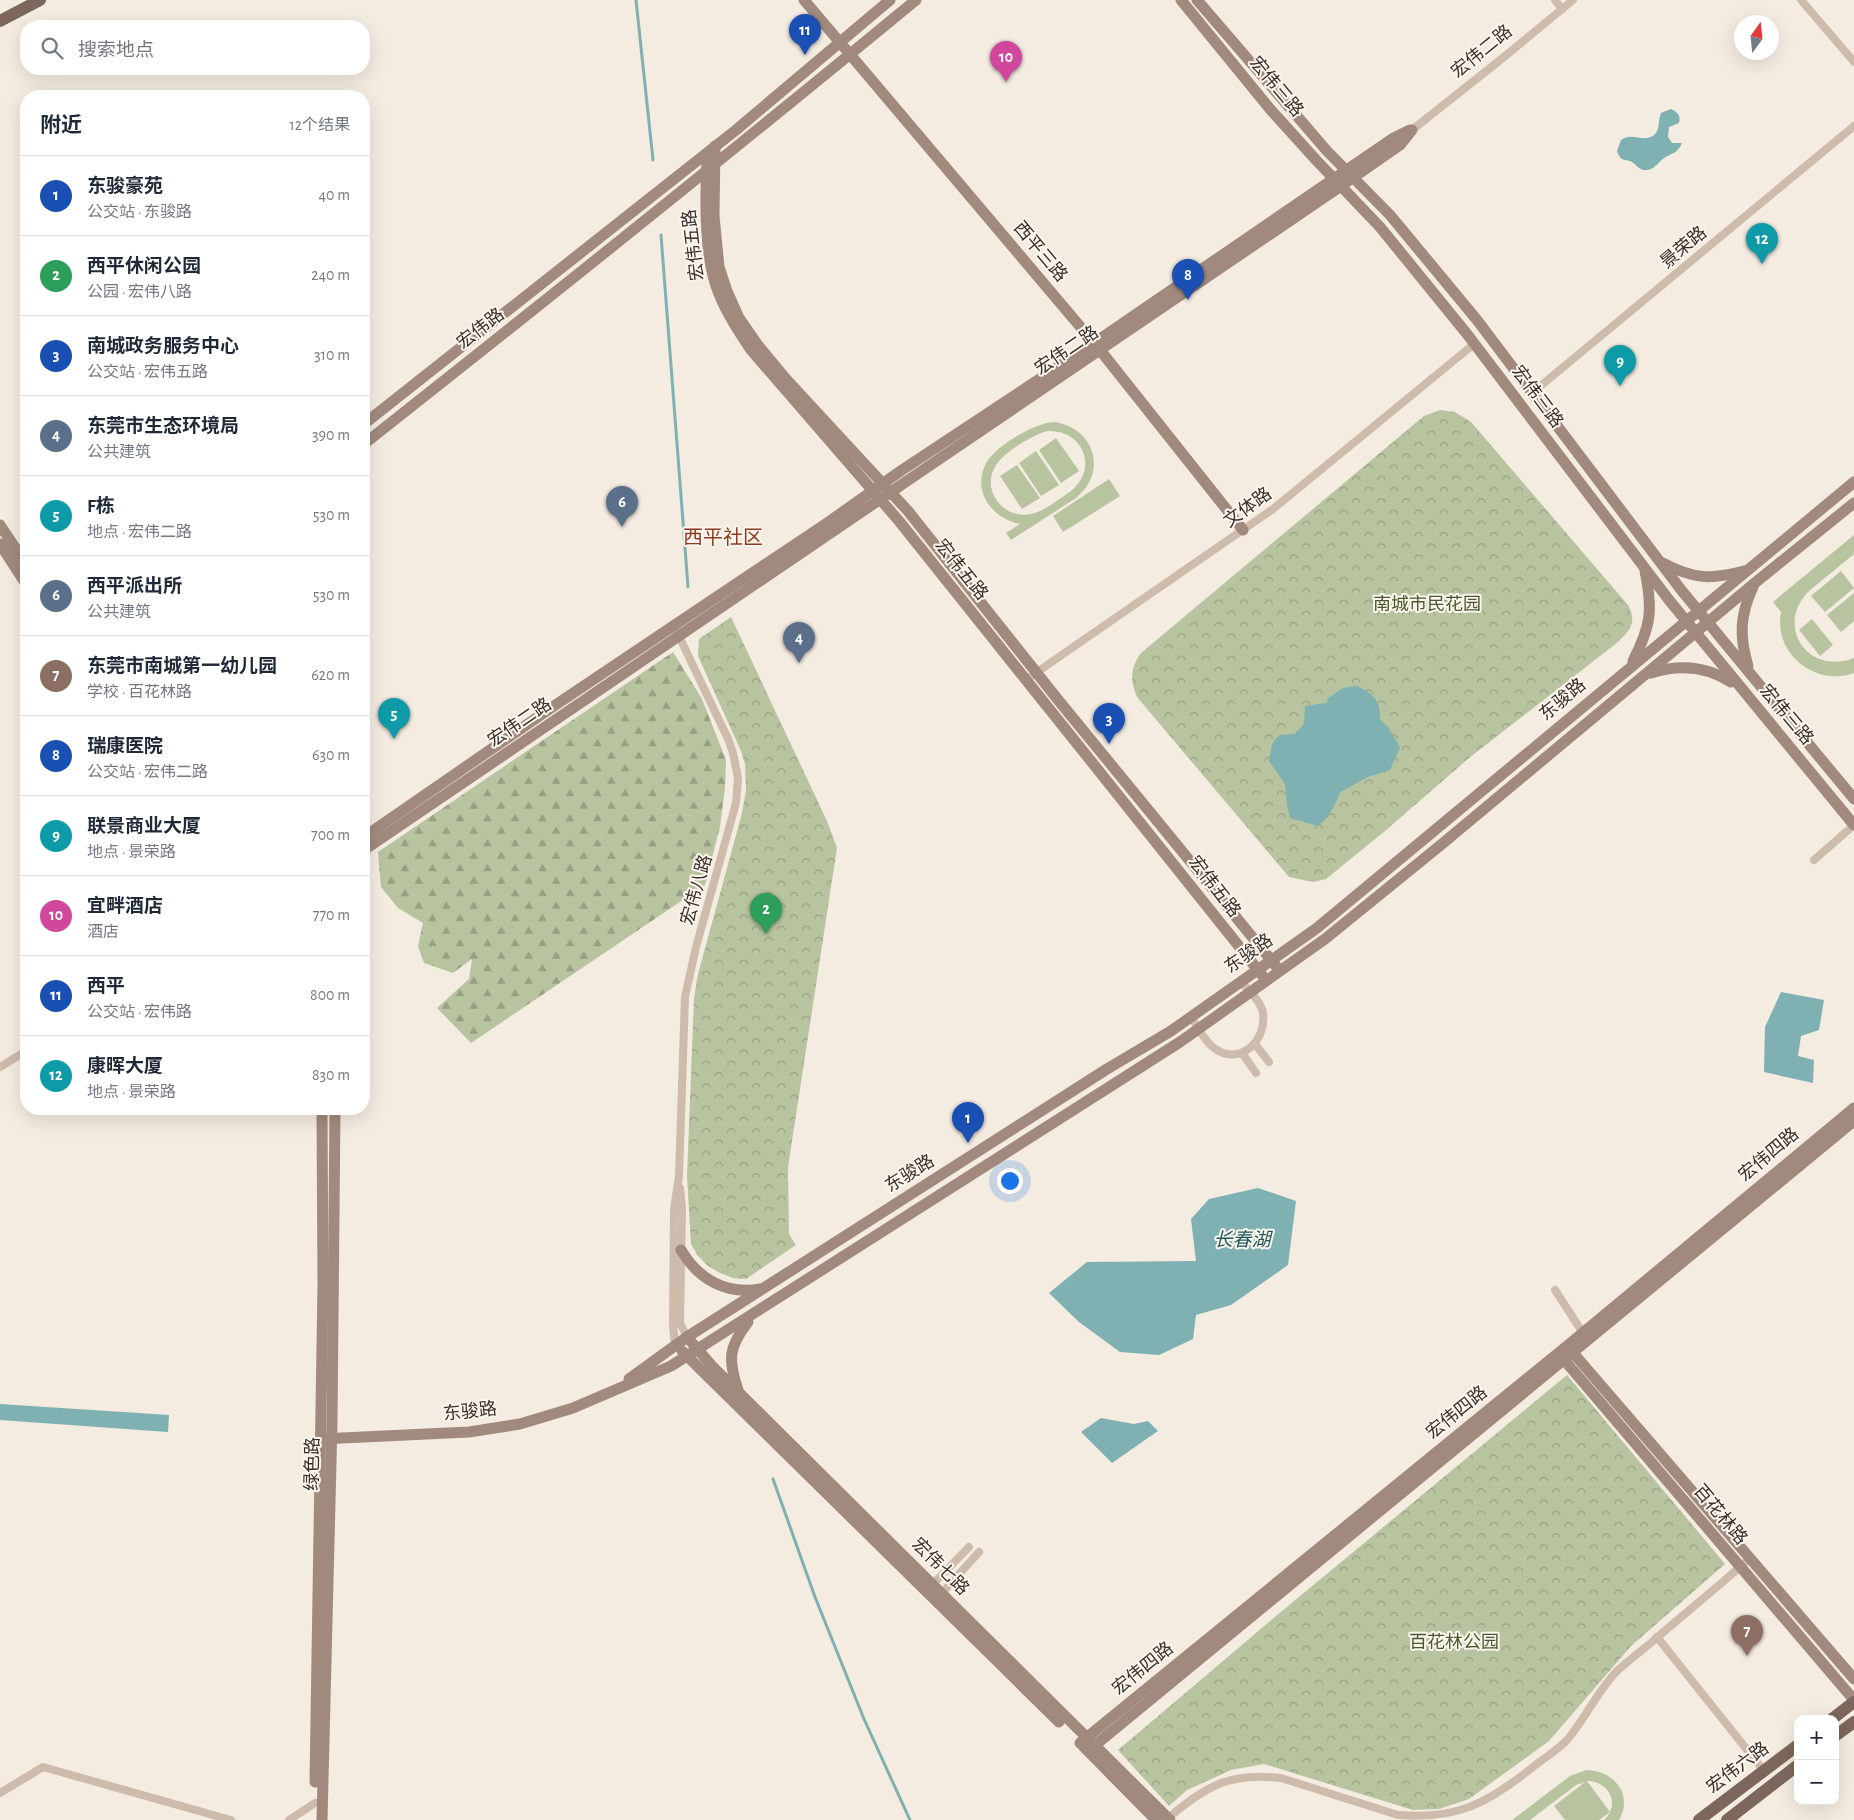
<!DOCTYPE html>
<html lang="zh">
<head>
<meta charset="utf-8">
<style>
	body { margin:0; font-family:"Alegreya Sans","Noto Sans SC",sans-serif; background:#f2f2f3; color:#1f2937 }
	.controls { position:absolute; right:15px; bottom:15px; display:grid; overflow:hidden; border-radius:10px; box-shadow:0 5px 20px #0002 }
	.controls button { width:45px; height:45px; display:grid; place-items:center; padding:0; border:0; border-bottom:1px solid #e0e1e3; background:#fff; color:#1f2937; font:25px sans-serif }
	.compass { position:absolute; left:1734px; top:15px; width:45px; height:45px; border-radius:50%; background:#fff; box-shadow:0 5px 20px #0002; rotate:15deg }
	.you { position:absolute; left:1009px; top:1180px; width:18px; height:18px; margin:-12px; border:4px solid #fff; border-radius:50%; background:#1a73e8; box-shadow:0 0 0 8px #1a73e833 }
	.badge { display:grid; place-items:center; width:32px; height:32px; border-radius:50%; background:#1f5a5e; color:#fff; font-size:16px; font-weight:700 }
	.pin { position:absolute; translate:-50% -41px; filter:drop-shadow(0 1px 2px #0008) }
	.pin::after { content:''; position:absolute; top:26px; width:18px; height:15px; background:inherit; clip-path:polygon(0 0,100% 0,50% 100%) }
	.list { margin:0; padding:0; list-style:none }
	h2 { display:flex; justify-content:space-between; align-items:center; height:65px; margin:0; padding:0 20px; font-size:21px }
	h2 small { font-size:16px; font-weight:400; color:#747a83 }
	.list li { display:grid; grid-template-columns:32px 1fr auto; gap:15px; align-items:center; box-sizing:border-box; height:80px; padding:0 20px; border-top:1px solid #e0e1e3 }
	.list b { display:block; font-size:19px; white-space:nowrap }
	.list p { margin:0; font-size:16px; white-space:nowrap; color:#747a83 }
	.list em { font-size:16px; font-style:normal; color:#747a83 }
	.icon { flex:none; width:28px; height:28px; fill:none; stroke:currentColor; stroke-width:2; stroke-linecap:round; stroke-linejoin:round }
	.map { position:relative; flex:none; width:1854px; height:1820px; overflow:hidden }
	.search { position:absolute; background:#fff; box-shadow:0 5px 20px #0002; left:20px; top:20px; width:350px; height:55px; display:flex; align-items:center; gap:12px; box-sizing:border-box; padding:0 18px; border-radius:20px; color:#747a83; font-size:19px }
	.panel { position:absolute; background:#fff; box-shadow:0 5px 20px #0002; left:20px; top:90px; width:350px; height:1025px; border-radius:20px }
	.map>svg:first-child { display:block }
</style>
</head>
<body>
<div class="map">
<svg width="1854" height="1820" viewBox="0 0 1854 1820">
	<defs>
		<pattern id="forest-firs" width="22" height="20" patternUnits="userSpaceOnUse" patternTransform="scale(1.25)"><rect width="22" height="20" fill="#b8c4a0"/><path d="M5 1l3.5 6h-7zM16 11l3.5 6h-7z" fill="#97a083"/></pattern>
		<pattern id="park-crowns" width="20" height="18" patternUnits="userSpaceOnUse" patternTransform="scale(1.25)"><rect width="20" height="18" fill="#b8c4a0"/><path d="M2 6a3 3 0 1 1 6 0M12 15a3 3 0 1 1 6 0" fill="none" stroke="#97a083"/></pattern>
	</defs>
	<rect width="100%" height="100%" fill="#f4ebe1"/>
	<!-- forest -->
	<path fill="url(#forest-firs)" d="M673,652L702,699L726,760L725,788L720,827L705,885L471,1043L437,1008L469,979L472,959L453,973L424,963L418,946L423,923L398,908L381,887L378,852Z"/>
	<!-- park -->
	<g fill="url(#park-crowns)">
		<path d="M1440,410L1455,412L1471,422L1628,605C1637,623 1631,629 1618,642L1469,758L1385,831L1326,879L1313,882L1289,877L1137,697C1130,681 1130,668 1141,653L1424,416Z"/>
		<path d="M731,617L827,821L837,848L788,1167L789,1234L796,1245L746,1279L733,1278L720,1273L708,1266L698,1256L691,1244L687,1176L694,998L698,974L741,817L746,791L745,764L741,751L698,656L699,639Z"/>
		<path d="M1567,1375L1725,1564L1631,1646L1549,1741L1469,1799L1439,1809L1413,1810L1264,1764L1231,1770L1187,1790L1169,1806L1118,1750L1276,1616Z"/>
	</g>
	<!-- pitch -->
	<g fill="#b8c4a0" fill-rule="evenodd">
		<path d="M1054,422C1095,428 1108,472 1076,498L1011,540L1006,533L1020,524C990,518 970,488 988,460C999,444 1035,423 1054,422ZM1047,431C1083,429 1099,468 1071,491C1059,499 1045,511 1031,514C1003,520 980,489 996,465C1004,452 1033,435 1047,431Z"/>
		<path d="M1056,438L1079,471L1061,483L1039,450Z"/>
		<path d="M1036,451L1059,485L1041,496L1019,463Z"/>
		<path d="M1017,465L1040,498L1022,509L1000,476Z"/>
		<path d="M1109,479L1120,496L1063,532L1053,516Z"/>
		<path d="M1854,535V554L1809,591C1774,626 1808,676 1854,658V673C1815,687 1773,653 1781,612L1773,602Z"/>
		<path d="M1841,571L1854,588L1825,612L1811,596Z"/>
		<path d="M1854,593V621L1841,632L1827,615Z"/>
		<path d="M1812,619L1833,645L1820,656L1799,630Z"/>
		<path d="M1586,1770C1613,1770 1634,1794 1619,1820H1604C1621,1804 1609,1781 1587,1781L1610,1812L1599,1820H1565L1554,1806L1585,1782L1576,1785L1530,1820H1512L1570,1776Z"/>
	</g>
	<!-- water -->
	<g fill="#7fb0b2">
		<path d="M1671,109C1678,112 1681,116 1679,123L1669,127L1668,137L1672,143H1682C1678,153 1672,153 1664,158C1657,163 1654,171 1644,170C1638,169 1636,164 1632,162C1623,158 1621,162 1617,151L1621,140C1632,131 1646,145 1656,133C1660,127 1658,120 1661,113Z"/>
		<path d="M1356,686C1372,692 1381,701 1380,719L1388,727L1400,747L1390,770L1368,777L1340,792C1335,806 1330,816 1318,826L1290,818L1287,805L1285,784L1269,761L1272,744L1279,735L1294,734L1304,725L1305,706L1327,703L1328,698L1343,688Z"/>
		<path d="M1781,992L1824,1000L1819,1030L1801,1036L1798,1056L1814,1060L1813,1083L1764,1072L1765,1027Z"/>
		<path d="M1258,1188L1296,1201L1288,1265L1231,1305L1196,1315L1193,1339L1159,1355L1120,1352L1079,1322L1049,1293L1087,1262L1196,1261L1191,1219L1209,1199Z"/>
		<path d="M0,1404L169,1415L168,1432L0,1420Z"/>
		<path d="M1101,1418L1134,1424L1148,1421L1158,1431L1112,1463L1081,1432Z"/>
	</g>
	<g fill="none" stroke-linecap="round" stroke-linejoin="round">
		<!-- stream -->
		<g stroke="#7fb0b2" stroke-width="3">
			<path d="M636,0L653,160"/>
			<path d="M661,235L688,587"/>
			<path d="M773,1479L815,1597L864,1719L910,1820"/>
		</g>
		<!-- street -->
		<g stroke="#cdbbac" stroke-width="8">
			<path d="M1555,0L1562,9"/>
			<path d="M1801,0L1854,62"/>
			<path d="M1412,130L1504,57L1573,0"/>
			<path d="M1532,393L1854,126"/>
			<path d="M1027,679L1273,509L1474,344"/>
			<path d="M1814,860L1854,825"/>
			<path d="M1191,1017C1198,1027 1204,1041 1214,1048C1239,1067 1267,1041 1263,1013C1261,1001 1249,991 1241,982"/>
			<path d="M1255,1044L1269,1062"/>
			<path d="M1242,1053L1256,1073"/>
			<path d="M0,1067L26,1051"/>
			<path d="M680,1188L682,1209L680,1323L687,1337"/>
			<path d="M1555,1290L1583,1333"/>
			<path d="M675,1345L673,1325L674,1209L679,1176L685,997L696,947L736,803L738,778L733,753L729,741L677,632"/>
			<path d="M933,1584L969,1547"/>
			<path d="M942,1593L979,1552"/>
			<path d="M1657,1637L1764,1771"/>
			<path d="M0,1793L43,1767L231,1820"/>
			<path d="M1168,1818C1207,1786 1229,1772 1281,1778L1398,1815C1457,1820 1488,1803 1533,1767C1544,1758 1558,1750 1568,1739C1586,1717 1597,1692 1617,1671C1628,1661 1640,1652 1652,1642C1684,1614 1718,1587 1750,1558"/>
			<path d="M289,1820L315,1803"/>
		</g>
		<!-- secondary -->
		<g stroke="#a18a7d" stroke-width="11">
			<path d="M804,0L1100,350L1243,530"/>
			<path d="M1181,0L1270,109L1317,161L1380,227L1467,334L1669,600L1854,825"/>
			<path d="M1197,0L1327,151L1390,215L1477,320L1682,591L1854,799"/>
			<path d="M715,146L714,216L719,267L727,291L739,318L757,344L786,379L908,511L1059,701L1276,966"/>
			<path d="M707,162C705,200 704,259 719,294C727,314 739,332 751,350L899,521L1262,975"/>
			<path d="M364,424L736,130L890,0"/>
			<path d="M364,444C549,298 734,150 916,0"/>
			<path d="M0,525L26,564"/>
			<path d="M0,544L26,584"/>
			<path d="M1663,563C1693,579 1711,580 1744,571"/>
			<path d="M1633,661C1651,626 1653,610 1645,571"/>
			<path d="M1748,666C1739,636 1740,615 1753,587"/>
			<path d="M1651,673C1679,664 1706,666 1731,682"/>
			<path d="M364,837L548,710L830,521L902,470L1094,343L1392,139L1410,130"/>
			<path d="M364,850L1341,186L1400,145L1412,130"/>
			<path d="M681,1250C698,1279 726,1295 760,1289"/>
			<path d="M687,1337L713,1367L1170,1820"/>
			<path d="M1568,1347L1854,1679"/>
			<path d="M682,1351L1059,1722"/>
			<path d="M1560,1355L1854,1700"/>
			<path d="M629,1379L687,1337L1107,1069L1171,1031L1317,928L1854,482"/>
			<path d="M738,1390C728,1360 728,1348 748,1322"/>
			<path d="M321,1439L469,1432L520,1424L573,1408L671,1366L1180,1042L1325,939L1442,844L1756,582L1854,503"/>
			<path d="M1080,1743L1567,1346L1854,1108"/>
			<path d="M1083,1746L1156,1820"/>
			<path d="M1088,1751L1854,1121"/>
			<path d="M315,1782L323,1285L322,1109"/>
			<path d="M322,1820L332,1422L335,1109"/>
		</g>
		<!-- primary -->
		<g stroke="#7d675c" stroke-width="12">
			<path d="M0,21L40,0"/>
			<path d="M1832,1719L1854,1702"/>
			<path d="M1835,1736L1854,1722"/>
			<path d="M1699,1820L1798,1745"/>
			<path d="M1727,1820L1798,1765"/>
		</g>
	</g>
	<g text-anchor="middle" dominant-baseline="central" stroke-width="4" stroke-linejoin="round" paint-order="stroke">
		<!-- street labels -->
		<g font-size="18" fill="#3b302b" stroke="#fbf5ee">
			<text transform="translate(1482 52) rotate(-39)">宏伟二路</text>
			<text transform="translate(1276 87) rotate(50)">宏伟三路</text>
			<text transform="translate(694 245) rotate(-97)">宏伟五路</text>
			<text transform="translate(1684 248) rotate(-40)">景荣路</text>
			<text transform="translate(1040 252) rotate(50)">西平三路</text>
			<text transform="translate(481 329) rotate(-38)">宏伟路</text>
			<text transform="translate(1067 351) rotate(-34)">宏伟二路</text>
			<text transform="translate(1537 397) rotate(53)">宏伟三路</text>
			<text transform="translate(1248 508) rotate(-36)">文体路</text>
			<text transform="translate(961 570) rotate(51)">宏伟五路</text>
			<text transform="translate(1563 700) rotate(-40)">东骏路</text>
			<text transform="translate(1786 715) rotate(50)">宏伟三路</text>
			<text transform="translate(520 723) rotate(-34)">宏伟二路</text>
			<text transform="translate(1214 887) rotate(52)">宏伟五路</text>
			<text transform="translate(697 890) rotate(-74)">宏伟八路</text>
			<text transform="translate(1249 954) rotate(-35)">东骏路</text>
			<text transform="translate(1769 1155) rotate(-40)">宏伟四路</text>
			<text transform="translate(910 1174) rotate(-32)">东骏路</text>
			<text transform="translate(470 1412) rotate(-6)">东骏路</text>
			<text transform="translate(1457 1413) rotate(-39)">宏伟四路</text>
			<text transform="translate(313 1464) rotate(-89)">绿色路</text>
			<text transform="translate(1720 1515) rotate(50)">百花林路</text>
			<text transform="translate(940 1567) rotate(45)">宏伟七路</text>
			<text transform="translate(1143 1669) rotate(-39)">宏伟四路</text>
			<text transform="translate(1738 1768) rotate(-37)">宏伟六路</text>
		</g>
		<!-- park labels -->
		<g font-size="18" fill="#4a5a2e" stroke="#fbf5ee">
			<text x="1427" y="605">南城市民花园</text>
			<text x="1454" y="1643">百花林公园</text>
		</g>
		<!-- water labels -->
		<g font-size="19" font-style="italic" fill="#1f5a5e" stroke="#fbf5ee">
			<text x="1242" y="1240">长春湖</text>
		</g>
		<!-- quarter labels -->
		<g font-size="20" fill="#8c3b22" stroke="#fbf5ee">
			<text x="723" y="538">西平社区</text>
		</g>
	</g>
</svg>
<div class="controls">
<button>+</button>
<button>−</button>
</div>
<svg class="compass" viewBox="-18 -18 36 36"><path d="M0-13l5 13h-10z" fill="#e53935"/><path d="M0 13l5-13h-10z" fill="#747a83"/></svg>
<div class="you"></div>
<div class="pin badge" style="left:968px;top:1143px;background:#1a4fb4">1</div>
<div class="pin badge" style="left:766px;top:934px;background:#2e9e5b">2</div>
<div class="pin badge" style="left:1109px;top:744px;background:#1a4fb4">3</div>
<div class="pin badge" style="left:799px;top:663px;background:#5c6f8a">4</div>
<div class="pin badge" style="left:394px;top:739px;background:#0f9aa8">5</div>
<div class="pin badge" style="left:622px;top:527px;background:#5c6f8a">6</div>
<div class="pin badge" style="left:1747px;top:1656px;background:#8d6e63">7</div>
<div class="pin badge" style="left:1188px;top:300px;background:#1a4fb4">8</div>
<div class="pin badge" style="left:1620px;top:386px;background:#0f9aa8">9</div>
<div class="pin badge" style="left:1006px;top:82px;background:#d1479c">10</div>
<div class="pin badge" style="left:805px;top:55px;background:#1a4fb4">11</div>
<div class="pin badge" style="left:1762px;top:264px;background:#0f9aa8">12</div>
<div class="search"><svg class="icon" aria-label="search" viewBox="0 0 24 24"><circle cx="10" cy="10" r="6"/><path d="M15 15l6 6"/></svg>搜索地点</div>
<section class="panel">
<h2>附近<small>12个结果</small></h2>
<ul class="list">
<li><span class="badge" style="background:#1a4fb4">1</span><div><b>东骏豪苑</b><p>公交站 · 东骏路</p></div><em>40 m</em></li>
<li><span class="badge" style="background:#2e9e5b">2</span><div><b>西平休闲公园</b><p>公园 · 宏伟八路</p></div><em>240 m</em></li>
<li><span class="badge" style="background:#1a4fb4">3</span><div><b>南城政务服务中心</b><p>公交站 · 宏伟五路</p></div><em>310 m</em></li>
<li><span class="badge" style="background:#5c6f8a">4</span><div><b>东莞市生态环境局</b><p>公共建筑</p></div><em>390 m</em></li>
<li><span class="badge" style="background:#0f9aa8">5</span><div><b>F栋</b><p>地点 · 宏伟二路</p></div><em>530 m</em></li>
<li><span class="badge" style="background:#5c6f8a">6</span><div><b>西平派出所</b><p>公共建筑</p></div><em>530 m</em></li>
<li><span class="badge" style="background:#8d6e63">7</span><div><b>东莞市南城第一幼儿园</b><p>学校 · 百花林路</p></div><em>620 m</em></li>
<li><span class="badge" style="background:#1a4fb4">8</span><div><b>瑞康医院</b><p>公交站 · 宏伟二路</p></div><em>630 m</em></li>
<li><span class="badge" style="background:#0f9aa8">9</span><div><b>联景商业大厦</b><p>地点 · 景荣路</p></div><em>700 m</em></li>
<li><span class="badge" style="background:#d1479c">10</span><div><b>宜畔酒店</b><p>酒店</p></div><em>770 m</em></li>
<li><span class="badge" style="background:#1a4fb4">11</span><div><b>西平</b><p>公交站 · 宏伟路</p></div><em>800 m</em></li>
<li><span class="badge" style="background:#0f9aa8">12</span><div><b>康晖大厦</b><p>地点 · 景荣路</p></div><em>830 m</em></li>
</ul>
</section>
</div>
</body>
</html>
